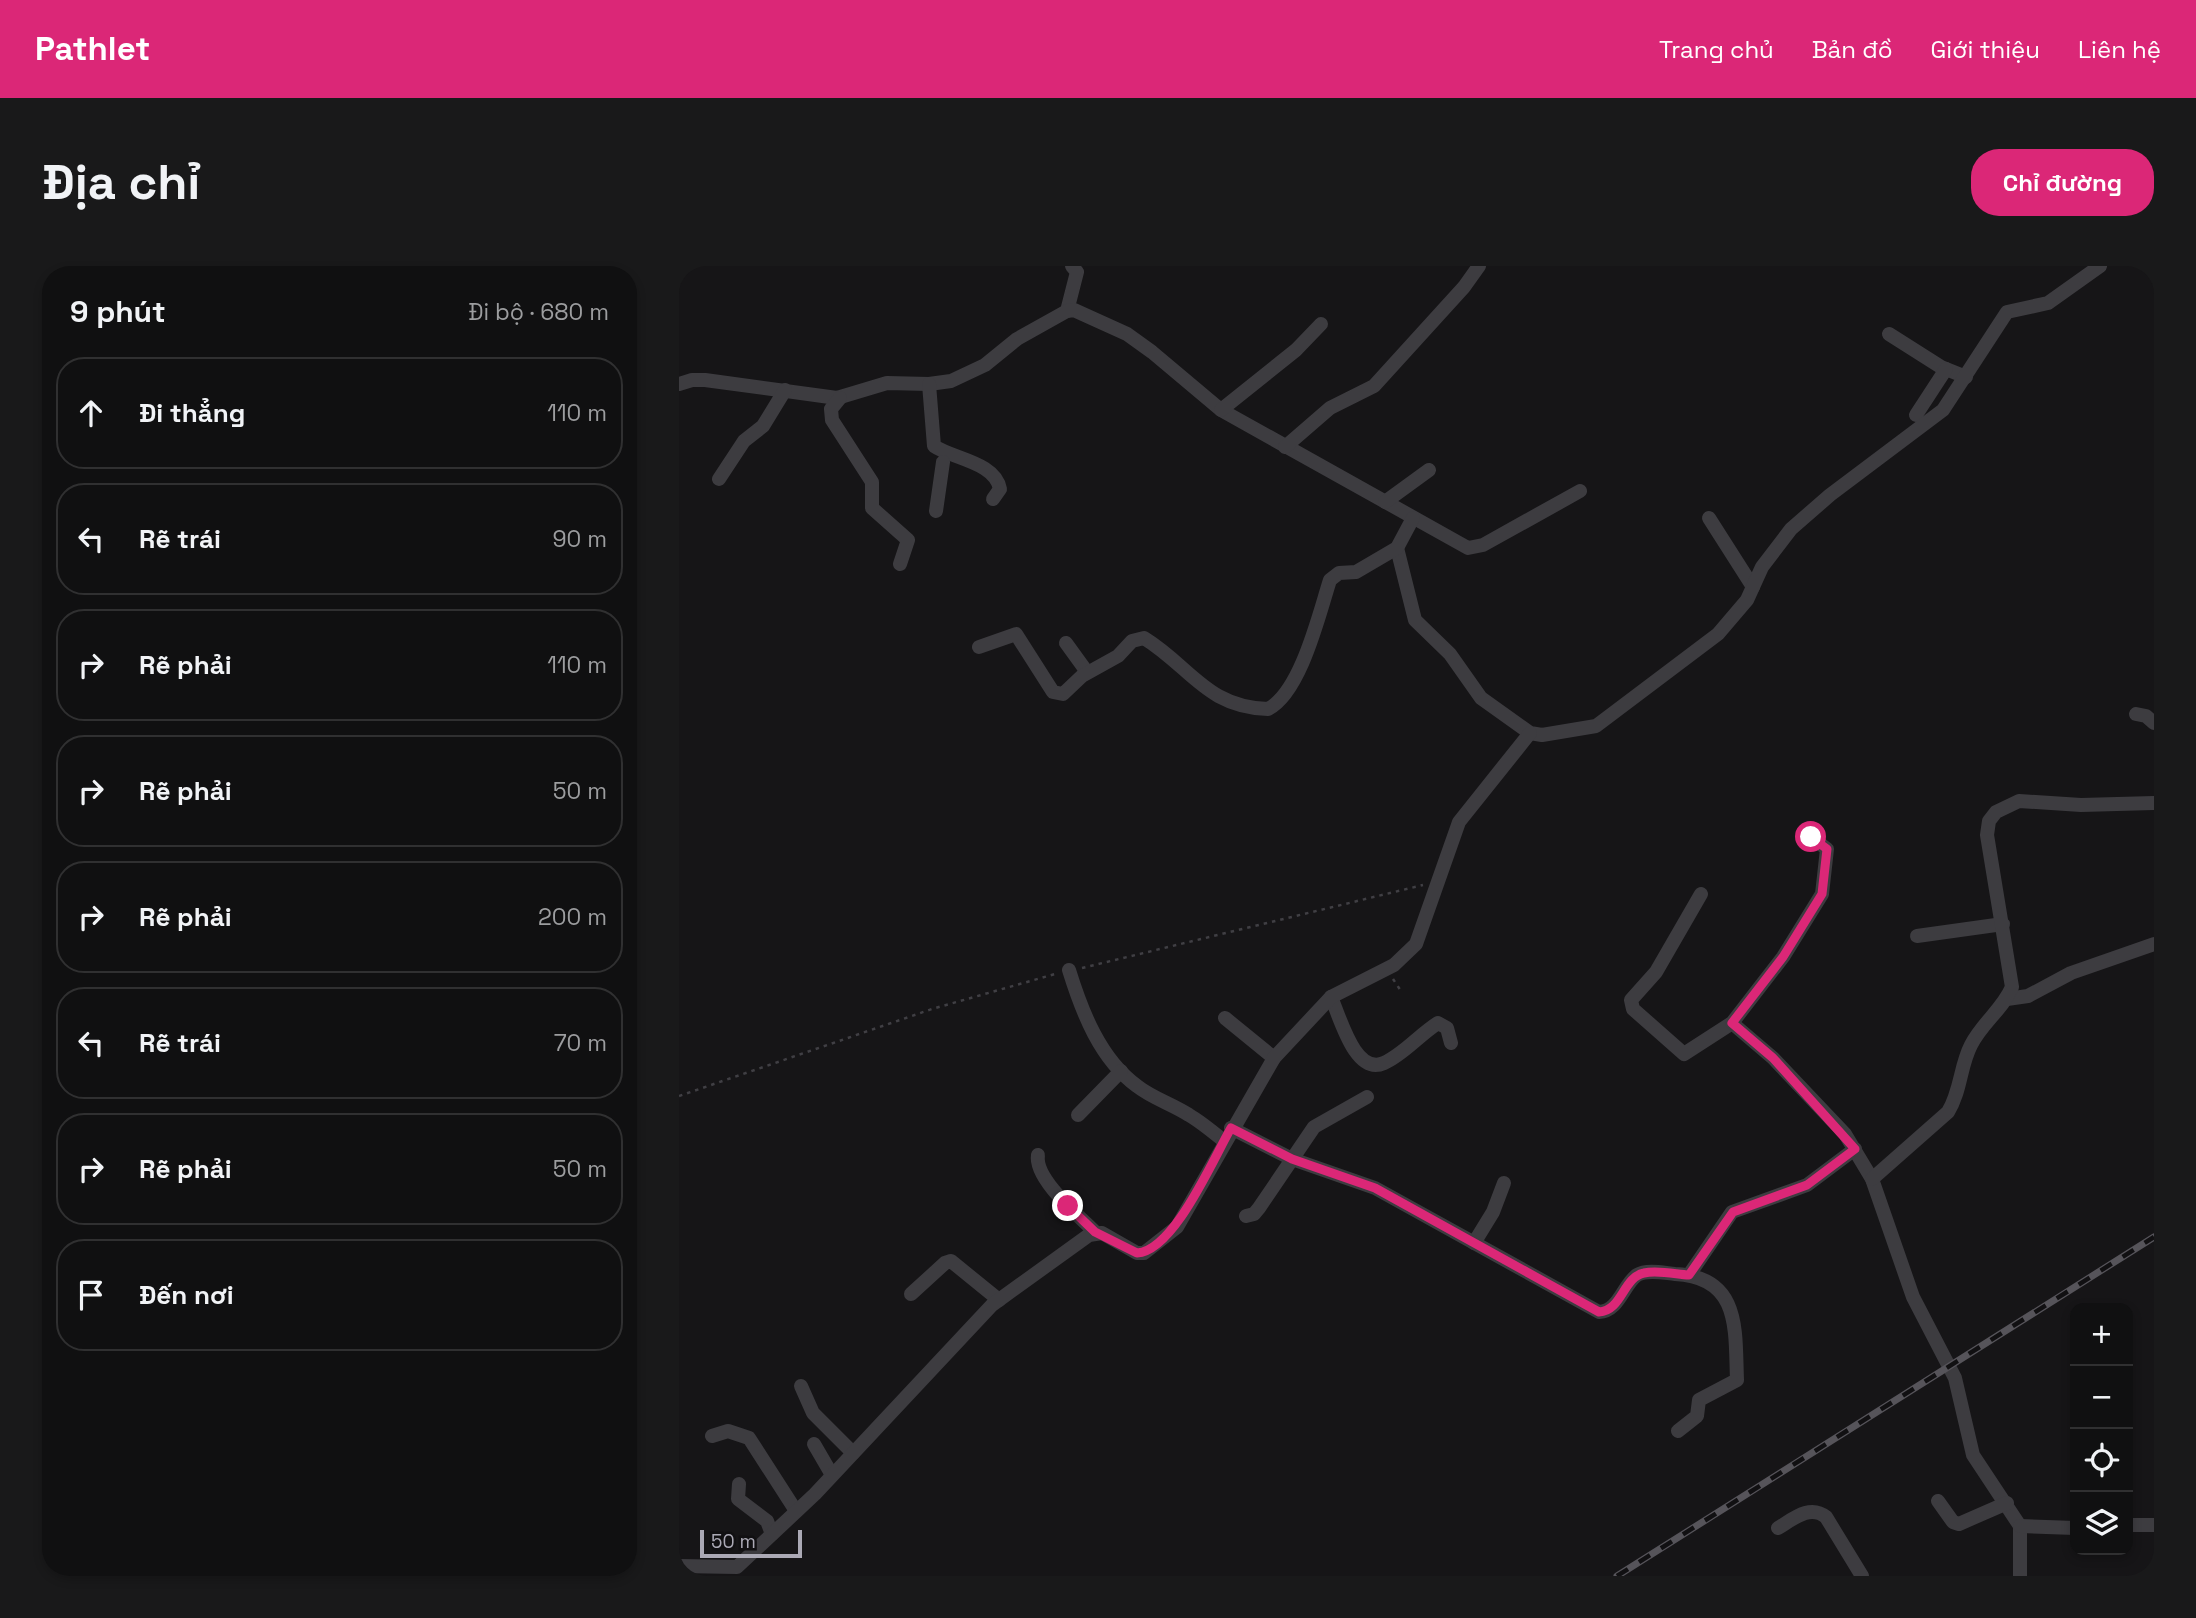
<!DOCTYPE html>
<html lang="vi">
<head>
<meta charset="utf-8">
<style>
	body { margin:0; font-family:"Space Grotesk",sans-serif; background:#19191a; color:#f1f3f6 }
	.controls { position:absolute; right:21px; bottom:21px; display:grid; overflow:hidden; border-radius:14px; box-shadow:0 4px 10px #0003 }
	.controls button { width:63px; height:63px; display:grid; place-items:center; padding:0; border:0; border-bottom:2px solid #303031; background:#101011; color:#f1f3f6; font:35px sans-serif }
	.scale { position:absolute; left:21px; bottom:18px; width:102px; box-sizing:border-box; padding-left:7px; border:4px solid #aba9b5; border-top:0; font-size:19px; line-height:24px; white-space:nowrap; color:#aba9b5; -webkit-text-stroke:5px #111012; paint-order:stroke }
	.stop { position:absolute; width:21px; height:21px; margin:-16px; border:5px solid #db2777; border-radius:50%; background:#fff }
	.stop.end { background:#db2777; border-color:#fff; box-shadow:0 2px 7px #0008 }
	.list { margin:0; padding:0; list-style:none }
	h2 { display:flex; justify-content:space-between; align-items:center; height:91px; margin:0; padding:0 28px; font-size:30px }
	h2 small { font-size:23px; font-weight:400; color:#9c9d9f }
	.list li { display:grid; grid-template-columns:46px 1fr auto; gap:21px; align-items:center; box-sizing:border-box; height:112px; margin:0 14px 14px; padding:0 14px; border:2px solid #303031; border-radius:28px }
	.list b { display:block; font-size:26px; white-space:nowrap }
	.list em { font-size:23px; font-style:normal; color:#9c9d9f }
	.icon { flex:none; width:38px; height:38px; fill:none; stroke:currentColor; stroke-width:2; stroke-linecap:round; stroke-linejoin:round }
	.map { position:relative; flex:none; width:1475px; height:1310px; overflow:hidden; border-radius:28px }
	header { display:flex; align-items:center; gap:42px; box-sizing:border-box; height:98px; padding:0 35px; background:#db2777; color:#fff }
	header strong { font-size:33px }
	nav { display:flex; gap:38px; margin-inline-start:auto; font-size:24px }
	.intro { display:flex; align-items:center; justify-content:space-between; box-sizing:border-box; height:168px; padding:0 42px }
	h1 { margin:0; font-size:49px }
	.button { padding:18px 32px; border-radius:28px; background:#db2777; color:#fff; font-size:24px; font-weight:700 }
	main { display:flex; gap:42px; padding:0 42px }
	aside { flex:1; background:#101011; border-radius:28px; box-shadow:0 4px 10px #0003 }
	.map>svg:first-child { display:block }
</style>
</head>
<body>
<header>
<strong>Pathlet</strong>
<nav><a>Trang chủ</a><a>Bản đồ</a><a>Giới thiệu</a><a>Liên hệ</a></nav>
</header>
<div class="intro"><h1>Địa chỉ</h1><a class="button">Chỉ đường</a></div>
<main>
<aside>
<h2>9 phút<small>Đi bộ · 680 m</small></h2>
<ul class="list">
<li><svg class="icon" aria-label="ahead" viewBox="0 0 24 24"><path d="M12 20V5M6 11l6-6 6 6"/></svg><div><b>Đi thẳng</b></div><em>110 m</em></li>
<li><svg class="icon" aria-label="left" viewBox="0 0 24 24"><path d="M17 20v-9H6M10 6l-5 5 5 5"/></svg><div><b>Rẽ trái</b></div><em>90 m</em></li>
<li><svg class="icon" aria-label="right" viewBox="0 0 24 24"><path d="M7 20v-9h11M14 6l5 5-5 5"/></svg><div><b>Rẽ phải</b></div><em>110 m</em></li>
<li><svg class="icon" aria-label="right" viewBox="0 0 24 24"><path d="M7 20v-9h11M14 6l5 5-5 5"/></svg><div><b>Rẽ phải</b></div><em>50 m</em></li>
<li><svg class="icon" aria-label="right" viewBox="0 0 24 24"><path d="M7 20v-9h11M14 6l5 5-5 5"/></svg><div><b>Rẽ phải</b></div><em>200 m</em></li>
<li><svg class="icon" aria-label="left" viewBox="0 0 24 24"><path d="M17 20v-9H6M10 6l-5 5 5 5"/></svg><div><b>Rẽ trái</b></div><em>70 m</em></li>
<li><svg class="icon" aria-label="right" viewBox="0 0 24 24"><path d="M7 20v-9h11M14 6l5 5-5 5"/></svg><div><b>Rẽ phải</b></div><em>50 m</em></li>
<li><svg class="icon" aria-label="arrive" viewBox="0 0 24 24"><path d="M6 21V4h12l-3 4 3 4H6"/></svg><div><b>Đến nơi</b></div></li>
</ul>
</aside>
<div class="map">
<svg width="1475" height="1310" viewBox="0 0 1475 1310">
	<rect width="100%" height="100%" fill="#161517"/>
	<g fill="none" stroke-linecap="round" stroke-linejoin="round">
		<!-- path -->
		<g stroke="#403f44" stroke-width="2.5" stroke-dasharray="3.5 5" stroke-linecap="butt">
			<path d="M403,702L744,619"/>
			<path d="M714,713L722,725"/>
			<path d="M0,830L253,743L376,708"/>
		</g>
		<!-- minor -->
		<g stroke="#3d3c40" stroke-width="14">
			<path d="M388,45L398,6L393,0"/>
			<path d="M1210,68L1262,101L1287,111"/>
			<path d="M0,118L13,114H26L158,132L208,117L250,118L272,115L306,99L338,73L388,45L395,44L448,68L473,86L542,144L789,282L804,279L901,225"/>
			<path d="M250,118L255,180C274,193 316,196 321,223L314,233"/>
			<path d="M161,132L152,143L153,154L193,216V242L229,274L221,298"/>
			<path d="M542,144L617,84L642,58"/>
			<path d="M1237,149L1267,103"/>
			<path d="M606,181L651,142L695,120L785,21L800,0"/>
			<path d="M40,213L65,175L84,160L106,124"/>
			<path d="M706,236L750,204"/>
			<path d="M257,245L264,196"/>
			<path d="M1030,252L1074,321"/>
			<path d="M718,282L736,354L771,388L802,432L851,467L863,469L917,460L1039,368L1068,334L1083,301L1112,263L1151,229L1264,144L1328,46L1369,37L1421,0"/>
			<path d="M387,377L408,406"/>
			<path d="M300,381L337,368L374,426L384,428L403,410L439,390L453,375L465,372C512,401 527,441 589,443C622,426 640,348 651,314L660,307L677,306L718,282L734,252"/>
			<path d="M1457,448L1467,450L1475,457"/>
			<path d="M1022,628L977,706L952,734L954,743L1005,788L1053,757L1104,691L1143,628L1148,583L1132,571"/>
			<path d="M1238,670L1324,658"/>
			<path d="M390,704C403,746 421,793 458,820C473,832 493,838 510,849C522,856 534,866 545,875"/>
			<path d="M652,731C661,751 676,810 705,797C725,788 740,769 759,757L768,762L772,777"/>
			<path d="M1328,733L1349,730L1392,707L1475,678"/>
			<path d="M546,752L595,792"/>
			<path d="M1053,757L1094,792L1166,868L1193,913L1234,1031L1276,1112L1294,1189L1341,1260V1310"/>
			<path d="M399,849L442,805"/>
			<path d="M552,862L613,893L696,922L920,1046C940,1045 944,1019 958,1009C968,1003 985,1007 996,1008C1062,1011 1056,1064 1058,1114L1020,1134L1018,1150L999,1165"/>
			<path d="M359,889C355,913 400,950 416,966"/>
			<path d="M1193,913L1269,846C1282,825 1281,800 1292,779C1303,757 1324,743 1333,721L1308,569L1310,555L1317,546L1340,535L1402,539L1475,537"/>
			<path d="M567,950L575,948L580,942L635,861L688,831"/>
			<path d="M795,977L814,946L825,917"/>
			<path d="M1010,1009L1053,946L1128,919L1176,883"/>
			<path d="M232,1028L266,997L272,995L320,1034"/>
			<path d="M122,1120L134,1147L174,1187"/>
			<path d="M33,1170L49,1165L70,1172L117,1245"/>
			<path d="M135,1178L153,1209"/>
			<path d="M60,1218L59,1233L88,1255L93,1268"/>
			<path d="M1259,1235L1274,1256L1280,1258L1328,1237"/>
			<path d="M1449,1259H1475"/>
			<path d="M1341,1260L1396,1262"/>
			<path d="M1099,1262C1114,1253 1131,1238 1147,1251L1183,1310"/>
			<path d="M0,1300L58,1301L136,1228L313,1039L410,969L423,967L458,987H465L498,961L595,792L652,731L715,699L737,678L780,556L851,467"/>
		</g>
		<!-- rail casing -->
		<g stroke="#56545a" stroke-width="7">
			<path id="rail" d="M938,1310L1475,971"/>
		</g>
		<!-- rail -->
		<use href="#rail" stroke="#111012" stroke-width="4.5" stroke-dasharray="13" stroke-linecap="butt"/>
	</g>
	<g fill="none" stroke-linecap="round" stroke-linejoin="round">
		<!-- route -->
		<path stroke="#db2777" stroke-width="9" d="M389,940L416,966L458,987C495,985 534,893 552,862L613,893L696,922L920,1046C943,1045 944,1011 965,1007C978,1004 996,1008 1010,1009L1054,946L1128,919L1176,883L1094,792L1053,757L1104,691L1143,628L1148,583L1132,571"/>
	</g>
</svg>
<div class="controls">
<button>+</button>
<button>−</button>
<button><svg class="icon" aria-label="locate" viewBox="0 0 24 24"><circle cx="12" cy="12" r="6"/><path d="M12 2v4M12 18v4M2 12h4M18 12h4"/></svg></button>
<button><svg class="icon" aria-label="layers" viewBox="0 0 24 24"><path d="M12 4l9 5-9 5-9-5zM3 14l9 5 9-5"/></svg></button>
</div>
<div class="scale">50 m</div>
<div class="stop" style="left:1132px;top:571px"></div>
<div class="stop end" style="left:389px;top:940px"></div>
</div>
</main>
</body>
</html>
